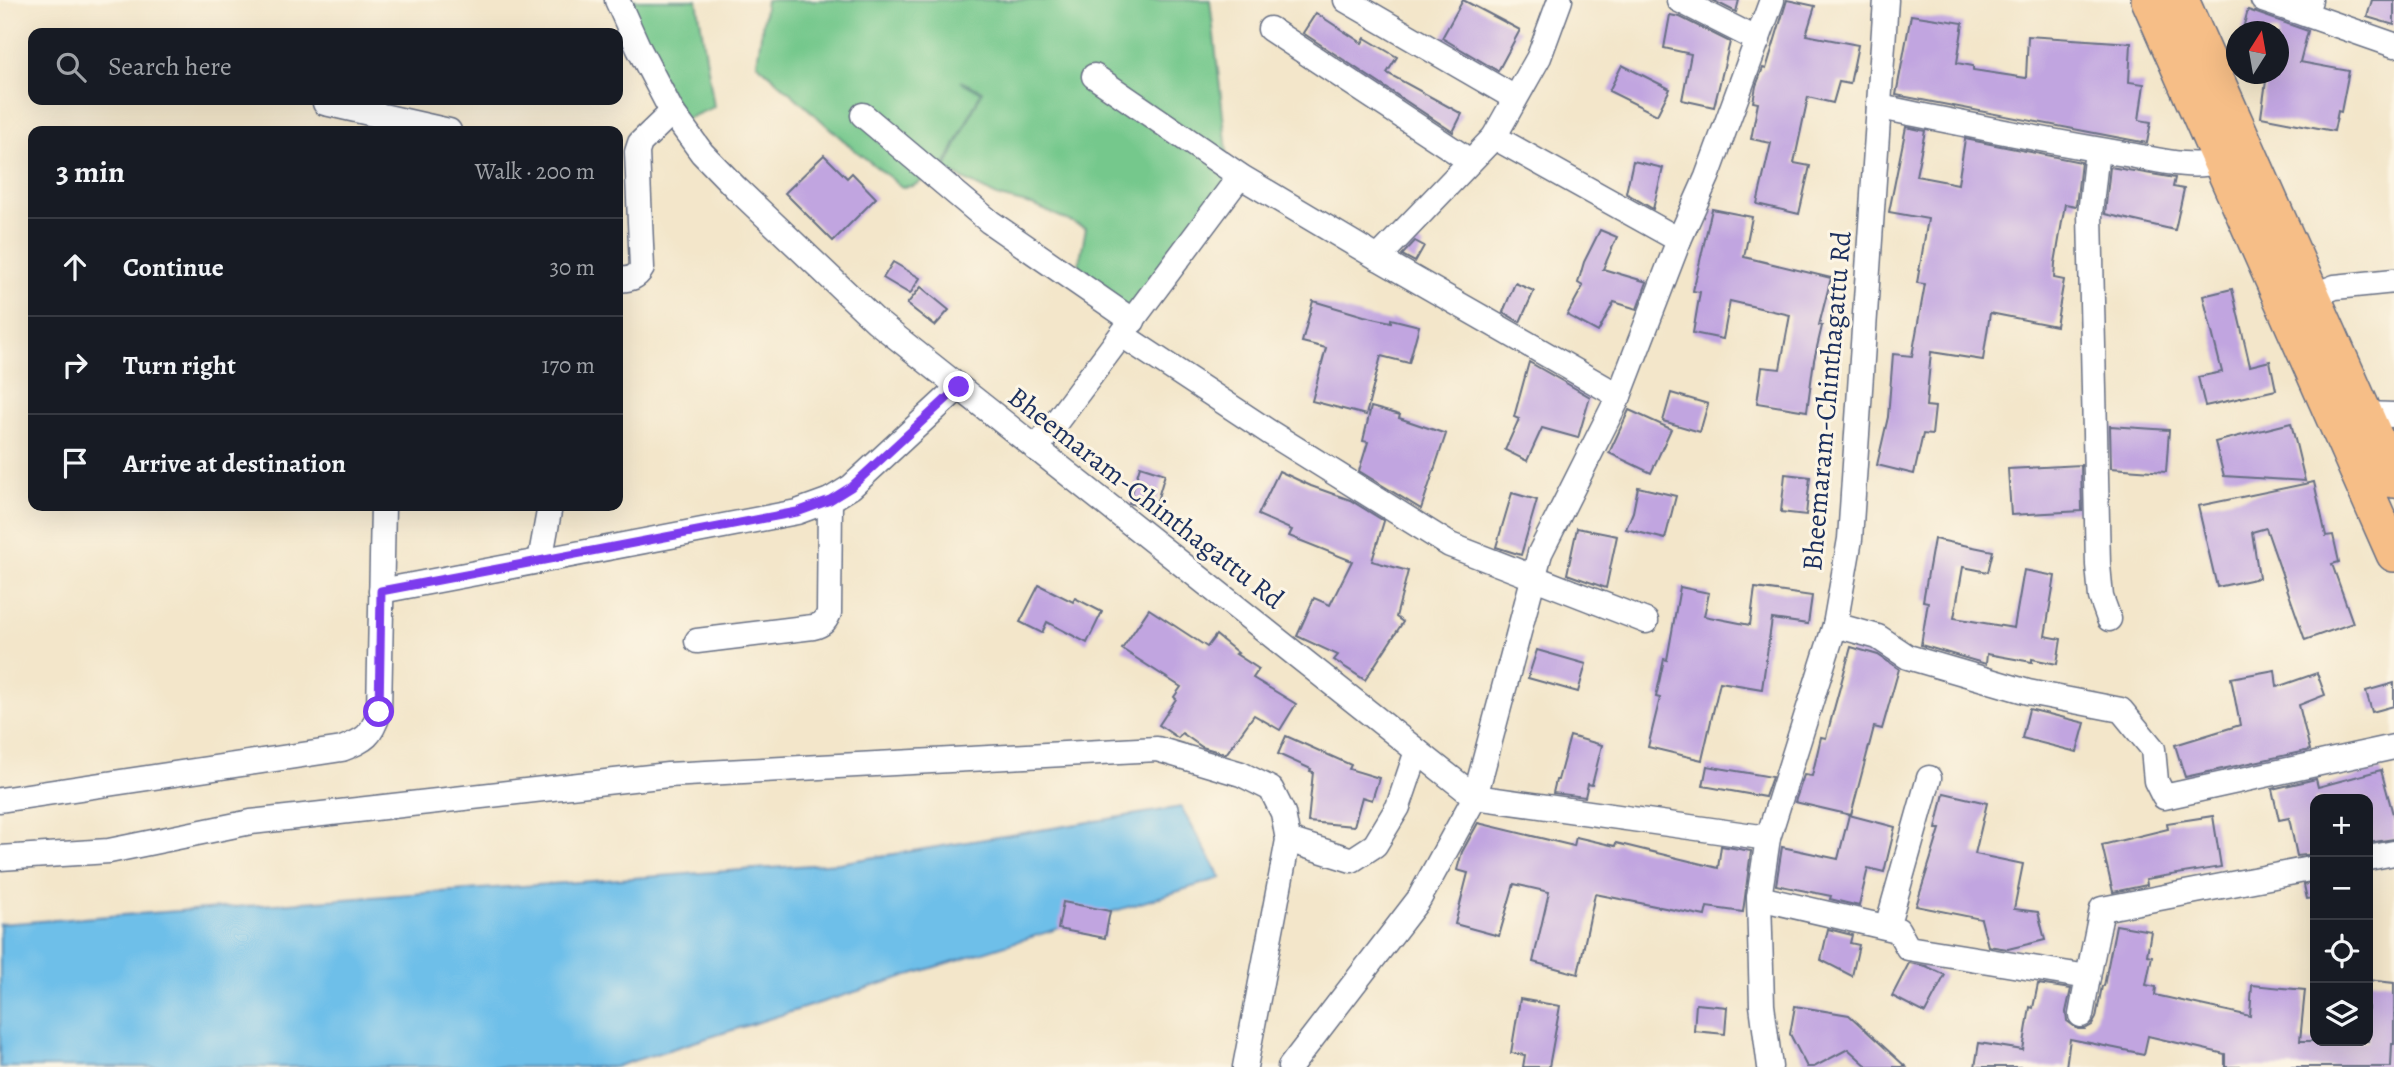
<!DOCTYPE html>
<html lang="en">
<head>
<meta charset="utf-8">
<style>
	body { margin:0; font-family:Alegreya,serif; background:#20242c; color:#f1f3f6 }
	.controls { position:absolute; right:21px; bottom:21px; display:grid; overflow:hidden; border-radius:14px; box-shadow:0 7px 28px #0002 }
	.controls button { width:63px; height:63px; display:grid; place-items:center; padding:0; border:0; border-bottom:2px solid #363941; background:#171b24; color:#f1f3f6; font:35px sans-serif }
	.compass { position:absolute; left:2226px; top:21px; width:63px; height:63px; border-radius:50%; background:#171b24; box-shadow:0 7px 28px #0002; rotate:11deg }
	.stop { position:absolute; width:21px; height:21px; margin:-16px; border:5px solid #7c3aed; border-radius:50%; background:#fff }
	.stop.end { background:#7c3aed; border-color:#fff; box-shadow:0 2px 7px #0008 }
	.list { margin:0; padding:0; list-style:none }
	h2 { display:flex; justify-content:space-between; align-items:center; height:91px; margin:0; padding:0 28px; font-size:30px }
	h2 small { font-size:23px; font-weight:400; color:#9ea1a6 }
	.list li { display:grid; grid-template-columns:46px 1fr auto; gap:21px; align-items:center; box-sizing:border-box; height:98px; padding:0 28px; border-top:2px solid #363941 }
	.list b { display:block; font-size:26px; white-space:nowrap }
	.list em { font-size:23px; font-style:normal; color:#9ea1a6 }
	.icon { flex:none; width:38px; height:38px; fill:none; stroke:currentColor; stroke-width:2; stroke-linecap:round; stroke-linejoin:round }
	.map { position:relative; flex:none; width:2394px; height:1067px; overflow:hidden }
	.search { position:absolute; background:#171b24; box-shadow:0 7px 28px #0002; left:28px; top:28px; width:595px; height:77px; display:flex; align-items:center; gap:18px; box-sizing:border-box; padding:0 24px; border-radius:14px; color:#9ea1a6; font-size:26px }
	.panel { position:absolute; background:#171b24; box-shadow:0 7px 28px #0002; left:28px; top:126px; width:595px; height:385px; border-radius:14px }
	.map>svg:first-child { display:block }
</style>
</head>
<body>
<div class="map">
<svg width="2394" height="1067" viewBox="0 0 2394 1067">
	<rect width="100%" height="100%" fill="#fcf5e5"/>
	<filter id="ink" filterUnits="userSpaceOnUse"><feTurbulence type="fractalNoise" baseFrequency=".0143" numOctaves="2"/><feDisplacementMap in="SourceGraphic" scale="14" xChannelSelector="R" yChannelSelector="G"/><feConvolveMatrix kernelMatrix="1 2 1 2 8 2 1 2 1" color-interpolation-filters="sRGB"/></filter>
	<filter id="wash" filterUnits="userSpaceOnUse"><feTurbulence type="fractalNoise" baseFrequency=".00686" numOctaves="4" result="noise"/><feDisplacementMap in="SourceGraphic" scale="28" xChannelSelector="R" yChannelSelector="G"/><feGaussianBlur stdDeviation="1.57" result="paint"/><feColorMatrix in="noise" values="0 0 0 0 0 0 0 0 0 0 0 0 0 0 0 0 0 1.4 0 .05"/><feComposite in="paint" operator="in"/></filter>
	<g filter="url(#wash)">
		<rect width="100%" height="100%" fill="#f3e6ca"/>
		<!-- green -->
		<g fill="#74c88c" stroke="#487c75" stroke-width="2">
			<path d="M623,0H697L714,107L684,120Z"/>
			<path d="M766,0H1210L1230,177L1125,316L1077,274L1086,228L1035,206L999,197L945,170L982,91L960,81L981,92L944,168L913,186L902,187L851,147L757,63Z"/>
		</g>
		<!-- water -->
		<path fill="#6ebfe9" stroke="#4477a4" stroke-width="2" d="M1181,807L1221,878L614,1067H0V924L839,863Z"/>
		<g id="blocks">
			<!-- building -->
			<g fill="#c1a5e0">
				<path d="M1463,0L1520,30L1498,71L1442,38Z"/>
				<path d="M1714,0H1739L1736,12L1714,1Z"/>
				<path d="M1787,0L1815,6L1806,35L1858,45L1850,84L1839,82L1833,103L1808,97L1794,163L1810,166L1799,214L1757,204L1771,143L1751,139L1758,103L1753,102L1756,86L1763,68L1766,69Z"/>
				<path d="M2372,0H2394V25L2367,17Z"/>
				<path d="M2248,10L2308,31L2300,62L2349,71L2341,112L2338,111L2334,131L2261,117L2267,74H2278V32H2242Z"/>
				<path d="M1316,13L1362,43L1365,38L1397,57L1387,73L1462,114L1453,132L1303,33Z"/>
				<path d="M1670,15L1680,17L1730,42L1714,107L1682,100L1691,54L1664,48Z"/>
				<path d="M1911,15L1963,23L1957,63L1973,66V70L2026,78L2028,36L2131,43L2129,82L2144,84L2139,120L2151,122L2147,143L1896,95Z"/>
				<path d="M1622,65L1670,89L1657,115L1609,91Z"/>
				<path d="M1906,127L1925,131L1916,176L1958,184L1965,139L2081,162L2076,206L2065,204L2055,263L2054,278L2064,280L2056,326L1990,313L1983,360L1931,352L1926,406L1935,407L1932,435L1923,434L1914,474L1877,465L1888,417L1893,354L1912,356L1925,284L1917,283L1928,219L1889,212Z"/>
				<path d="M824,155L847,178L852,173L876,198L833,241L785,193Z"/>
				<path d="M1633,161L1663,168L1653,209L1626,193Z"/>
				<path d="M2110,167L2175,178L2173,187L2184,189L2175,230L2105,214Z"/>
				<path d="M1712,209L1752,217L1744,257L1831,278L1819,325L1822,326L1814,360L1807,411L1757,403L1762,367L1780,369L1790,315L1730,301L1723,339L1693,333L1700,292L1693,291Z"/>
				<path d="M1600,230L1617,237L1603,269L1647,282L1637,309L1614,302L1598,332L1567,315L1583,286L1578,283L1584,262Z"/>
				<path d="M1415,241L1424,246L1415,262L1402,255Z"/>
				<path d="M893,262L920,278L910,294L883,278Z"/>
				<path d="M1515,283L1534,291L1520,322L1503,312Z"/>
				<path d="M921,287L949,310L935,326L907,304Z"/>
				<path d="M2232,289L2250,366L2270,361L2276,390L2205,406L2198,377L2222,372L2203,296Z"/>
				<path d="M1313,301L1364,316L1391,322V319L1419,326L1409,363L1381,356L1366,415L1312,401L1326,348L1302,342Z"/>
				<path d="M1529,362L1590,397L1578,438L1542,428L1527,461L1505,450L1519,419L1514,417Z"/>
				<path d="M1671,393L1708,404L1700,432L1663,421Z"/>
				<path d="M1371,407L1400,415L1399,418L1446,434L1421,509L1359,471L1368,442L1363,441Z"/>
				<path d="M1629,410L1671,429L1651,473L1609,453Z"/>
				<path d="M2291,423L2305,481L2224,476L2215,442Z"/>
				<path d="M2110,426L2169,430L2166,472L2111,468Z"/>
				<path d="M2081,465L2082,511L2011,515L2008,469Z"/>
				<path d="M1140,466L1165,474L1154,511L1129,503Z"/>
				<path d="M1279,471L1311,486L1350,500L1384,521L1372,561L1408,571L1396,617L1403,622L1365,680L1334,660L1338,655L1297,636L1314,598L1330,605L1352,561L1289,536L1292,530L1258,515Z"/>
				<path d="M1785,474L1810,477L1806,515L1781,512Z"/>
				<path d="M2314,482L2326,536L2333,535L2339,562L2332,564L2353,623L2305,640L2266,528L2252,532L2259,578L2217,587L2198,506Z"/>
				<path d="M1638,487L1676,496L1665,539L1626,529L1633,512Z"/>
				<path d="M1512,493L1537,500L1521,555L1496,547Z"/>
				<path d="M1577,528L1617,536L1606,588L1567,574Z"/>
				<path d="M1934,539L1993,551L1988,572L1963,567L1954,618L2014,628L2024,570L2055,576L2045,636L2061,639L2057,664L2032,659V662L1987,654L1986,664L1921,645L1928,602L1923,601Z"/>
				<path d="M1039,585L1073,602L1075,598L1102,612L1087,643L1047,622L1042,633L1020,622Z"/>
				<path d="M1680,587L1709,593L1704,616L1750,625L1755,588L1812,596L1808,624L1772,619L1762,689L1720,682L1702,760L1648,747L1660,698L1656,697L1664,659L1667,660Z"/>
				<path d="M1149,609L1207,647L1216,635L1238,653L1236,654L1259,669L1253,678L1296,704L1280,730L1254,715L1226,754L1202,747L1182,733L1178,738L1159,725L1176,699L1174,697L1181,687L1122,649Z"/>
				<path d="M1851,647L1878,655L1899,669L1882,729L1874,727L1851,815L1795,802L1804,775L1812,776L1821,737L1826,738Z"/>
				<path d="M1537,650L1586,664L1578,692L1528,678Z"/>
				<path d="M2275,670L2277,687L2317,673L2325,695L2299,705L2310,750L2185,777L2175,745L2240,725L2231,678Z"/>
				<path d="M2394,683V706L2372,712L2366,691Z"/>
				<path d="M2029,709L2085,723L2077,752L2022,738Z"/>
				<path d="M1286,736L1351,765L1349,769L1379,778L1372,800L1362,797L1354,826L1308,822L1313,772L1310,771L1311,769L1278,754Z"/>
				<path d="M1570,736L1602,745L1592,785L1588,784L1585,797L1553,793L1556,780H1558Z"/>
				<path d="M1707,766L1772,777L1765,797L1703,786Z"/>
				<path d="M2381,770L2394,818V839L2368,843V799H2315V854L2297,856L2289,818L2279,820L2272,789L2316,779L2318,787Z"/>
				<path d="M1944,793L1987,803L1975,854L2023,864L2014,909L2038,912L2045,940L2008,949L1988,946L1981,919L1916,906L1940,829H1936Z"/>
				<path d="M1849,815L1895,827L1884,872L1868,868L1859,906L1830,899L1831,896L1776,885L1782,847L1838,859Z"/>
				<path d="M2213,816L2221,867L2146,879L2147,885L2113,892L2102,845L2168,829L2167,823Z"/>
				<path d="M1478,823L1574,846L1576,837L1615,846L1616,843L1718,868L1721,846L1751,851L1743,912L1707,907L1705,916L1595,894L1578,974L1533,962L1549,892L1514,884L1499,936L1455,924L1468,873L1457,870L1462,852Z"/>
				<path d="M2315,883V898L2307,899L2304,885Z"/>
				<path d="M1063,902L1110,911L1105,938L1058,929Z"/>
				<path d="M2116,925L2151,931L2147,955L2152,956L2146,985L2156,987L2155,995L2250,1016L2252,985L2305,990L2300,1041H2368V980L2394,983V1044H2392L2391,1067H2225V1054L2148,1036L2144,1054L2070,1039L2066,1067H1975L1979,1043L2023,1050L2030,1007L2033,1008L2038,984L2071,989L2066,1012L2067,1021L2078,1029H2085L2092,1025L2096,1018L2102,986H2104Z"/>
				<path d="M1828,929L1852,935L1850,943L1859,945L1852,976L1821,960Z"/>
				<path d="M1909,963L1926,966L1945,975L1925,1013L1892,996Z"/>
				<path d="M1520,999L1560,1006L1549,1067H1523L1525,1055L1511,1053Z"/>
				<path d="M1696,1004L1727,1007L1725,1034L1694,1031Z"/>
				<path d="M1795,1006L1849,1015L1906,1067H1868L1848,1049L1814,1067H1807L1790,1034Z"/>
			</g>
		</g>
	</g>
	<g filter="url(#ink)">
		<use href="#blocks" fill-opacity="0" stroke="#676f84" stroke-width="2"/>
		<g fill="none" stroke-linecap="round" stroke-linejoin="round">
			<!-- minor casing -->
			<g stroke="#676f84" stroke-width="27">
				<g id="minor">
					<path d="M617,0L639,49L672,112L702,153L736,188L876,321L1475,797L1768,838"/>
					<path d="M1346,0L1515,98"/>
					<path d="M1679,0L1758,40"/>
					<path d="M2263,0L2305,14"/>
					<path d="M2310,0L2305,14L2394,45"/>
					<path d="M1270,29L1470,161"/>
					<path d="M1094,76L1240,176L1378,258L1619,396"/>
					<path d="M325,103L449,131"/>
					<path d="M1879,107C1961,123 2043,141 2125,154C2155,159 2190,170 2220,161"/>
					<path d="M863,115L990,222L1133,321"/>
					<path d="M1494,137L1679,240"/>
					<path d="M2097,150L2090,214L2098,565L2101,597L2109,619"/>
					<path d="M1378,258L1494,137L1539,57L1560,0"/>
					<path d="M618,280C629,279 636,279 642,268L637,152L640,143L672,112"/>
					<path d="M2312,296L2335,287L2394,281"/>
					<path d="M1122,335L1269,432L1450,545L1646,621"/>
					<path d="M2365,414L2394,415"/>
					<path d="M1036,449L1240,176"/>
					<path d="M540,561L550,506"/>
					<path d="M381,591L797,512L830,500L851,487L959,387"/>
					<path d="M1835,625L1878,637L1908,657L2028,692L2121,710L2153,749L2156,781L2164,797L2394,747"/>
					<path d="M697,641L813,627C822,625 825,622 829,613L830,500"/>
					<path d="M0,800L342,749C366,739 371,737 379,712L383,506"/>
					<path d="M1288,840L1352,860L1375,845L1398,807L1417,751"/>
					<path d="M0,858L109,851L251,822L668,775L1157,749L1241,774L1271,789L1283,813L1288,840L1245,1067"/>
					<path d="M2368,858L2394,853"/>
					<path d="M1759,898L1898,930L1908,948L2088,977L2081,1015"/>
					<path d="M1887,927L1929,778"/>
					<path d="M2088,977L2102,909L2315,868"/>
					<path d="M1290,1067L1419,899L1475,797L1540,553L1619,396L1679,240L1707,177L1772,0"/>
					<path d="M1770,1067L1762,1005L1759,898L1768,838L1835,625L1850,539L1886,0"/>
				</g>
			</g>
			<!-- highway casing -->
			<g stroke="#676f84" stroke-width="38">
				<g id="highway">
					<path d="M2149,0L2394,554"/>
					<path d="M2181,0L2394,480"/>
				</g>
			</g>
			<!-- minor -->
			<use href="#minor" stroke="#fff" stroke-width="24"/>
			<!-- highway -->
			<use href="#highway" stroke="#f6be87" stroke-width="35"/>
		</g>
	</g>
	<g fill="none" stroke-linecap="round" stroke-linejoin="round" filter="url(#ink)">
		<!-- route -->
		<path stroke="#7c3aed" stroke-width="9" d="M379,712L381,591L797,512L830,500L851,487L959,387"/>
	</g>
	<g text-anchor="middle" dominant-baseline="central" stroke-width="6" stroke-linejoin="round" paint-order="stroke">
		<!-- street labels -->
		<g font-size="28" fill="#1b2f5e" stroke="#fcf5e5">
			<text transform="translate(1827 401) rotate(-85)">Bheemaram-Chinthagattu Rd</text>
			<text transform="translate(1146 498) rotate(38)">Bheemaram-Chinthagattu Rd</text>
		</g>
	</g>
</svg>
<div class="controls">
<button>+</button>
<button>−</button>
<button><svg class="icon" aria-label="locate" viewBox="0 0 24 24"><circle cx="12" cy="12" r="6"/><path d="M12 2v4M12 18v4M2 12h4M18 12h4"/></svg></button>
<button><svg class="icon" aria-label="layers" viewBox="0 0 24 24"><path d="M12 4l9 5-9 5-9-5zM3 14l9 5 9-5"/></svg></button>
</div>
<svg class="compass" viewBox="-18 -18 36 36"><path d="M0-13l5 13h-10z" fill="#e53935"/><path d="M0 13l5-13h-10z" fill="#9ea1a6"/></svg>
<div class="stop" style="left:379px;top:712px"></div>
<div class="stop end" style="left:959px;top:387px"></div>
<div class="search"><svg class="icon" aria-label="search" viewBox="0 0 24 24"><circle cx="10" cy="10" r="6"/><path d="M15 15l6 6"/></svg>Search here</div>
<section class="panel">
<h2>3 min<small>Walk · 200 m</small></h2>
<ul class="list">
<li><svg class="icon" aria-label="ahead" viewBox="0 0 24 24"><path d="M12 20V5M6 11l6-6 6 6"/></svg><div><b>Continue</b></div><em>30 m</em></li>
<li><svg class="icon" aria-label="right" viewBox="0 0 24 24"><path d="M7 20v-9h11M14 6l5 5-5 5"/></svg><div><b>Turn right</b></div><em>170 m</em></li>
<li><svg class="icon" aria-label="arrive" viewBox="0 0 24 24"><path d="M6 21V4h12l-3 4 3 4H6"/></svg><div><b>Arrive at destination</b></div></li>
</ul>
</section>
</div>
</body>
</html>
